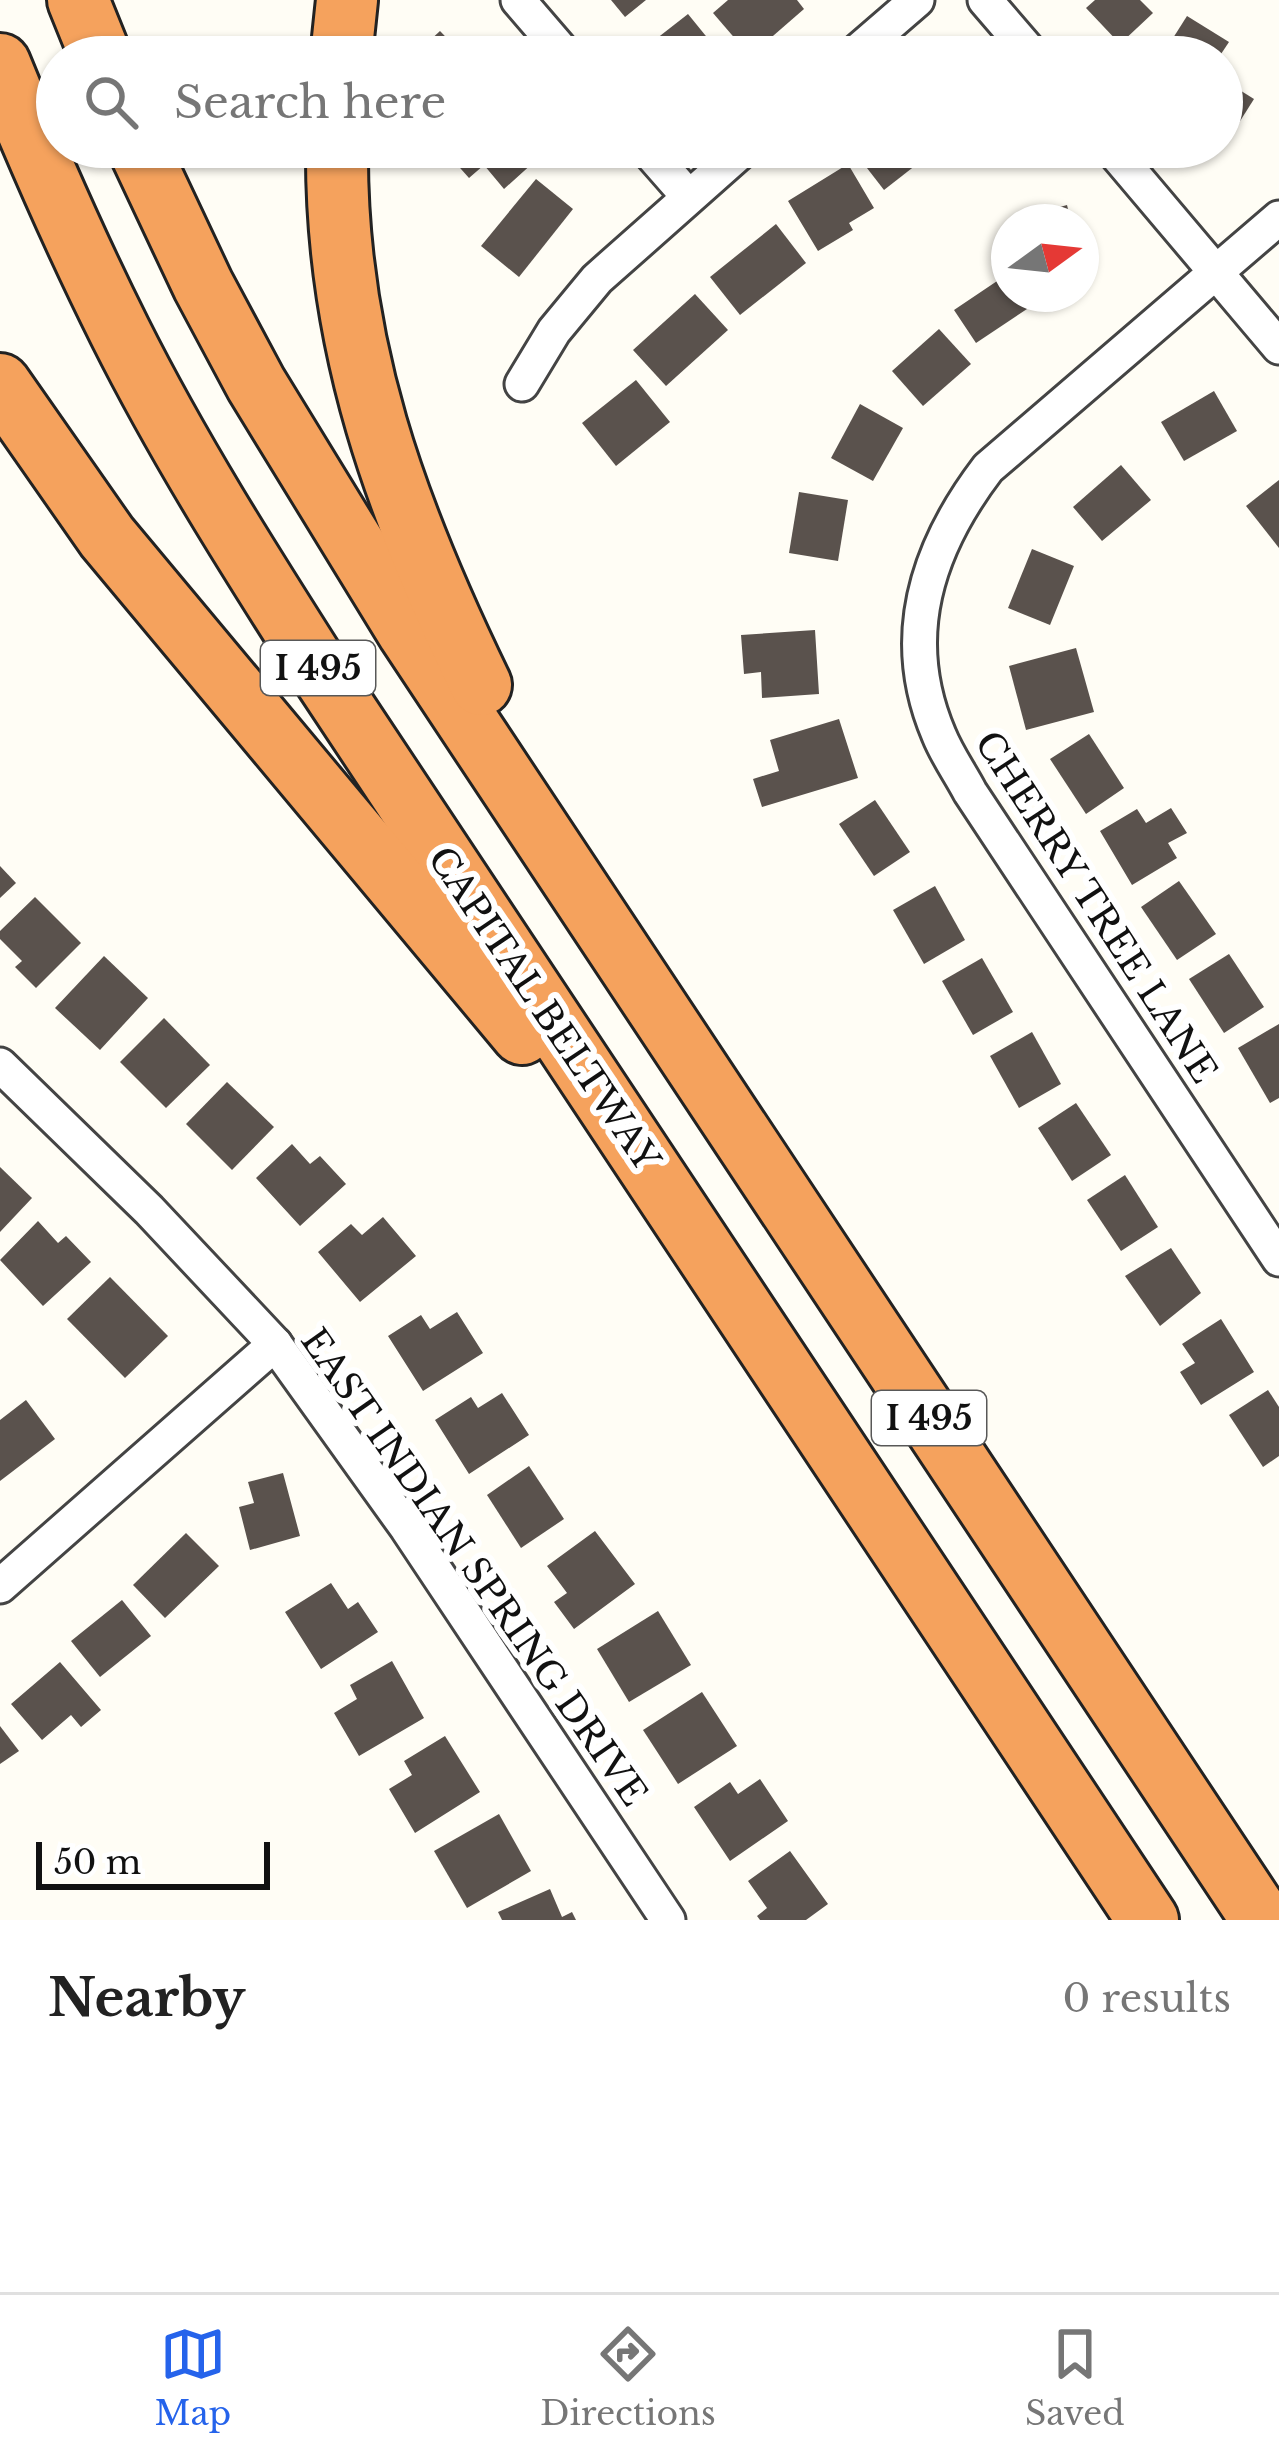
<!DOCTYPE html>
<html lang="en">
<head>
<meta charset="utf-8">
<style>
	body { margin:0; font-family:"Libre Baskerville",serif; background:#f2f2f2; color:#222 }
	.compass { position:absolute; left:991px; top:204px; width:108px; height:108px; border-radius:50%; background:#fff; box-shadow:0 3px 9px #0004; rotate:75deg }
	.scale { position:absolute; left:36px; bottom:30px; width:234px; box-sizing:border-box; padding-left:12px; border:6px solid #111; border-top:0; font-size:33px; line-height:42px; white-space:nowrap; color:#111; -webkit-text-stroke:9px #fff; paint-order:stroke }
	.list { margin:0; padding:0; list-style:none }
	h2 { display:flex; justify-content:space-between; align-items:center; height:156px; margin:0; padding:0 48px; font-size:51px }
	h2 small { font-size:39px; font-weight:400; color:#767676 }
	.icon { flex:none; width:66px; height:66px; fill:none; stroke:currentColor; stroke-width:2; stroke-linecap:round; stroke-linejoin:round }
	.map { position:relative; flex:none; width:1279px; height:1920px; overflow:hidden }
	.search { position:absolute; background:#fff; box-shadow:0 3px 9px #0004; left:36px; right:36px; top:36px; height:132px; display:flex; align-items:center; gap:30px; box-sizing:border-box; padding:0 42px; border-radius:66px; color:#767676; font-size:45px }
	.sheet { height:372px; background:#fff }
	nav { display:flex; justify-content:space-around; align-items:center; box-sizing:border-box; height:168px; border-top:3px solid #e0e0e0; background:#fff; font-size:33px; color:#767676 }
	nav a { display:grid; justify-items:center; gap:6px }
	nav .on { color:#2563eb }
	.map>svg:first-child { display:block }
</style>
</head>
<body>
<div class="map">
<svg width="1279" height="1920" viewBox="0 0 1279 1920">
	<rect width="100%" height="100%" fill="#fffdf5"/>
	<!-- building -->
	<g fill="#5a524d">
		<path d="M611,0H646L625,17Z"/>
		<path d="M728,0H797L804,9L750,56L713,13Z"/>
		<path d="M1095,0H1140L1153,13L1120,44L1086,8Z"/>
		<path d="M688,14L723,57H656L647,46Z"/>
		<path d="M1187,16L1229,42L1219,57H1161Z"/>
		<path d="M440,31L465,57H412Z"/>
		<path d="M1222,79L1254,99L1230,137L1222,132Z"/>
		<path d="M450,147H540L545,152L504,189L484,165L469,178L445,151Z"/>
		<path d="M856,147H939L884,190L853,150Z"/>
		<path d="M848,164L874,208L849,223L853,230L818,251L788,201Z"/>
		<path d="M536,179L573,209L519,277L481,246Z"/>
		<path d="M1067,205L1071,222H1022L1021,218Z"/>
		<path d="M776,224L806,263L740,315L710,277Z"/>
		<path d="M1009,273V294H1022L1030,307L976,343L954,310Z"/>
		<path d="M695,294L728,330L666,386L633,350Z"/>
		<path d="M939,329L971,364L923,406L892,371Z"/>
		<path d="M636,380L670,422L616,466L582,423Z"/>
		<path d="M1214,391L1237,431L1184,461L1161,422Z"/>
		<path d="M860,404L903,428L873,481L831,458Z"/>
		<path d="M1121,465L1151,500L1102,541L1073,507Z"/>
		<path d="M1279,480V548L1246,506Z"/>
		<path d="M799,492L848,500L838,561L789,553Z"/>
		<path d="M1032,549L1074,566L1050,625L1008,608Z"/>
		<path d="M815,630L819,694L762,698L761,672L744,674L741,635Z"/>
		<path d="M1076,648L1094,712L1026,730L1009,666Z"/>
		<path d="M839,719L858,778L762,807L753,779L779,771L770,740Z"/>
		<path d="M1089,734L1124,788L1086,814L1050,759Z"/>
		<path d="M875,800L910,852L874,876L839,824Z"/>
		<path d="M1171,808L1187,833L1168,843L1177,858L1132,885L1100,831L1137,809L1146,823Z"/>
		<path d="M0,866L16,883L0,898Z"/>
		<path d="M1179,881L1216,934L1177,960L1141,907Z"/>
		<path d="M935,886L965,940L924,964L893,910Z"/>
		<path d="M35,897L81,943L36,988L15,967L22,961L0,939V931Z"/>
		<path d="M1229,954L1264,1007L1224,1033L1189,979Z"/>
		<path d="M104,956L148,998L100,1050L55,1008Z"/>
		<path d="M982,958L1013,1012L973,1035L942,981Z"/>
		<path d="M164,1018L210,1065L166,1108L120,1062Z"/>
		<path d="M1279,1024V1098L1270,1103L1238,1048Z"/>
		<path d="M1032,1032L1061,1084L1019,1108L990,1056Z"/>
		<path d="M227,1082L274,1127L232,1170L186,1124Z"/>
		<path d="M1076,1103L1111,1155L1072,1181L1038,1128Z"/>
		<path d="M292,1144L310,1164L320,1156L346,1184L300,1226L256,1178Z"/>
		<path d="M0,1167L32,1198L0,1232Z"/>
		<path d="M1125,1175L1158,1227L1121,1251L1087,1200Z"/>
		<path d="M383,1217L416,1256L360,1302L318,1252L351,1224L362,1235Z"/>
		<path d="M38,1221L58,1243L66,1236L91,1262L43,1306L0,1260Z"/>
		<path d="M1171,1248L1201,1293L1160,1326L1125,1276Z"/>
		<path d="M110,1277L168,1336L125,1378L67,1319Z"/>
		<path d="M457,1312L483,1353L423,1391L388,1336L421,1315L430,1329Z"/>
		<path d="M1221,1319L1254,1372L1201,1405L1180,1372L1195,1363L1182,1344Z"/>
		<path d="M1268,1390L1279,1407V1456L1263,1467L1229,1415Z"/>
		<path d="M502,1393L529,1435L469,1474L435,1420L471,1397L478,1408Z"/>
		<path d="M26,1400L55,1439L0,1481V1420Z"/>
		<path d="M529,1466L564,1519L521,1548L487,1495Z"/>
		<path d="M283,1473L300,1536L250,1550L239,1507L254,1503L248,1482Z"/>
		<path d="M595,1531L635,1584L574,1629L554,1602L567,1593L547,1566Z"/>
		<path d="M186,1533L219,1566L165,1618L133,1585Z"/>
		<path d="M331,1583L348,1609L358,1602L378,1632L321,1669L285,1612Z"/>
		<path d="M122,1600L151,1636L100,1677L71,1641Z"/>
		<path d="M658,1611L691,1665L629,1702L597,1649Z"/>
		<path d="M392,1661L424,1718L359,1756L334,1713L357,1699L350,1685Z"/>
		<path d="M60,1662L101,1710L81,1727L71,1715L42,1740L11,1704Z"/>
		<path d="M702,1692L737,1746L678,1784L643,1730Z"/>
		<path d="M0,1726L19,1751L0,1764Z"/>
		<path d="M445,1736L480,1792L415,1833L389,1789L412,1775L404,1761Z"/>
		<path d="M760,1779L788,1821L730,1861L694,1807L730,1782L738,1794Z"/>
		<path d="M499,1814L531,1871L467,1908L434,1851Z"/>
		<path d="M790,1851L828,1904L806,1920H760L757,1916L767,1908L748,1881Z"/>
		<path d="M550,1889L562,1917L572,1912L576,1920H502L498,1912Z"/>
	</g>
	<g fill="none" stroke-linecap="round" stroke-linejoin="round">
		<!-- minor casing -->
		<g stroke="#444" stroke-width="39">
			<g id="minor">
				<path d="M518,0L567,57"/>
				<path d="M985,0L1034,57"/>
				<path d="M851,57L917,0"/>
				<path d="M645,147L688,196"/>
				<path d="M1110,147L1279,347"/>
				<path d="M1279,218L988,468C927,548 897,637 939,735C947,755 960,773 970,792L1279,1259"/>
				<path d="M522,384L554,331L597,279L746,147"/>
				<path d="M0,1065L149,1210L275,1344L407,1528L668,1920"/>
				<path d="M0,1586L275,1344"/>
			</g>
		</g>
		<!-- motorway casing -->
		<g stroke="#222" stroke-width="66">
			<g id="motorway">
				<path d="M78,0L101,57"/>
				<path d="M341,57L347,0"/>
				<path d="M0,64C37,155 76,244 120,332C180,452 253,566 325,679L1148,1920"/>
				<path d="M138,147L203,285L256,384L408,632L1262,1920"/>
				<path d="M337,147C335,345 396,510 481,685"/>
				<path d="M0,384L107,537L522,1034"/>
			</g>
		</g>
		<!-- minor -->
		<use href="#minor" stroke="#fff" stroke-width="33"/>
		<!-- motorway -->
		<use href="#motorway" stroke="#f5a25d" stroke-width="60"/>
	</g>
	<g text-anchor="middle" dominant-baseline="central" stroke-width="12" stroke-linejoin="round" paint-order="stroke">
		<!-- shield labels -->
		<g fill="#fff" stroke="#585858" stroke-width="3">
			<rect x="261" y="641" width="114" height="54" rx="9"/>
			<rect x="872" y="1391" width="114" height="54" rx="9"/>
		</g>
		<g font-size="33" font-weight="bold" fill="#111">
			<text x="318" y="668">I 495</text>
			<text x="929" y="1418">I 495</text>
		</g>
		<!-- street labels -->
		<g font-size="36" fill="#111" stroke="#fff">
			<text transform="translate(1096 907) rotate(57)">CHERRY TREE LANE</text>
			<text transform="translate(544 1009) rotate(56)">CAPITAL BELTWAY</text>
			<text transform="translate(474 1567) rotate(55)">EAST INDIAN SPRING DRIVE</text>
		</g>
	</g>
</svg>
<svg class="compass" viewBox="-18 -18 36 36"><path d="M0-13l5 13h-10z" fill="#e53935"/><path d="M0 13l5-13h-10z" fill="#767676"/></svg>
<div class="scale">50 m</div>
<div class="search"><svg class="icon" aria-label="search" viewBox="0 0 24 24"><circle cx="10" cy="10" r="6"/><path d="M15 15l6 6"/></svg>Search here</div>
</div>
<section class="sheet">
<h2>Nearby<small>0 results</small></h2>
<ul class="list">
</ul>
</section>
<nav>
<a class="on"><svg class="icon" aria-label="map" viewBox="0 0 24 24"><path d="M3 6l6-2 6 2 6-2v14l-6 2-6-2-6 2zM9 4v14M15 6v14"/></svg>Map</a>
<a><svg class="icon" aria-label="directions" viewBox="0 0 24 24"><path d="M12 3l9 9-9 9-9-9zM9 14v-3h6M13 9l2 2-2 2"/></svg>Directions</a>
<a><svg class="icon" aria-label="saved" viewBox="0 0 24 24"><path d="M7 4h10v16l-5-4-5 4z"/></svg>Saved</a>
</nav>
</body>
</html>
